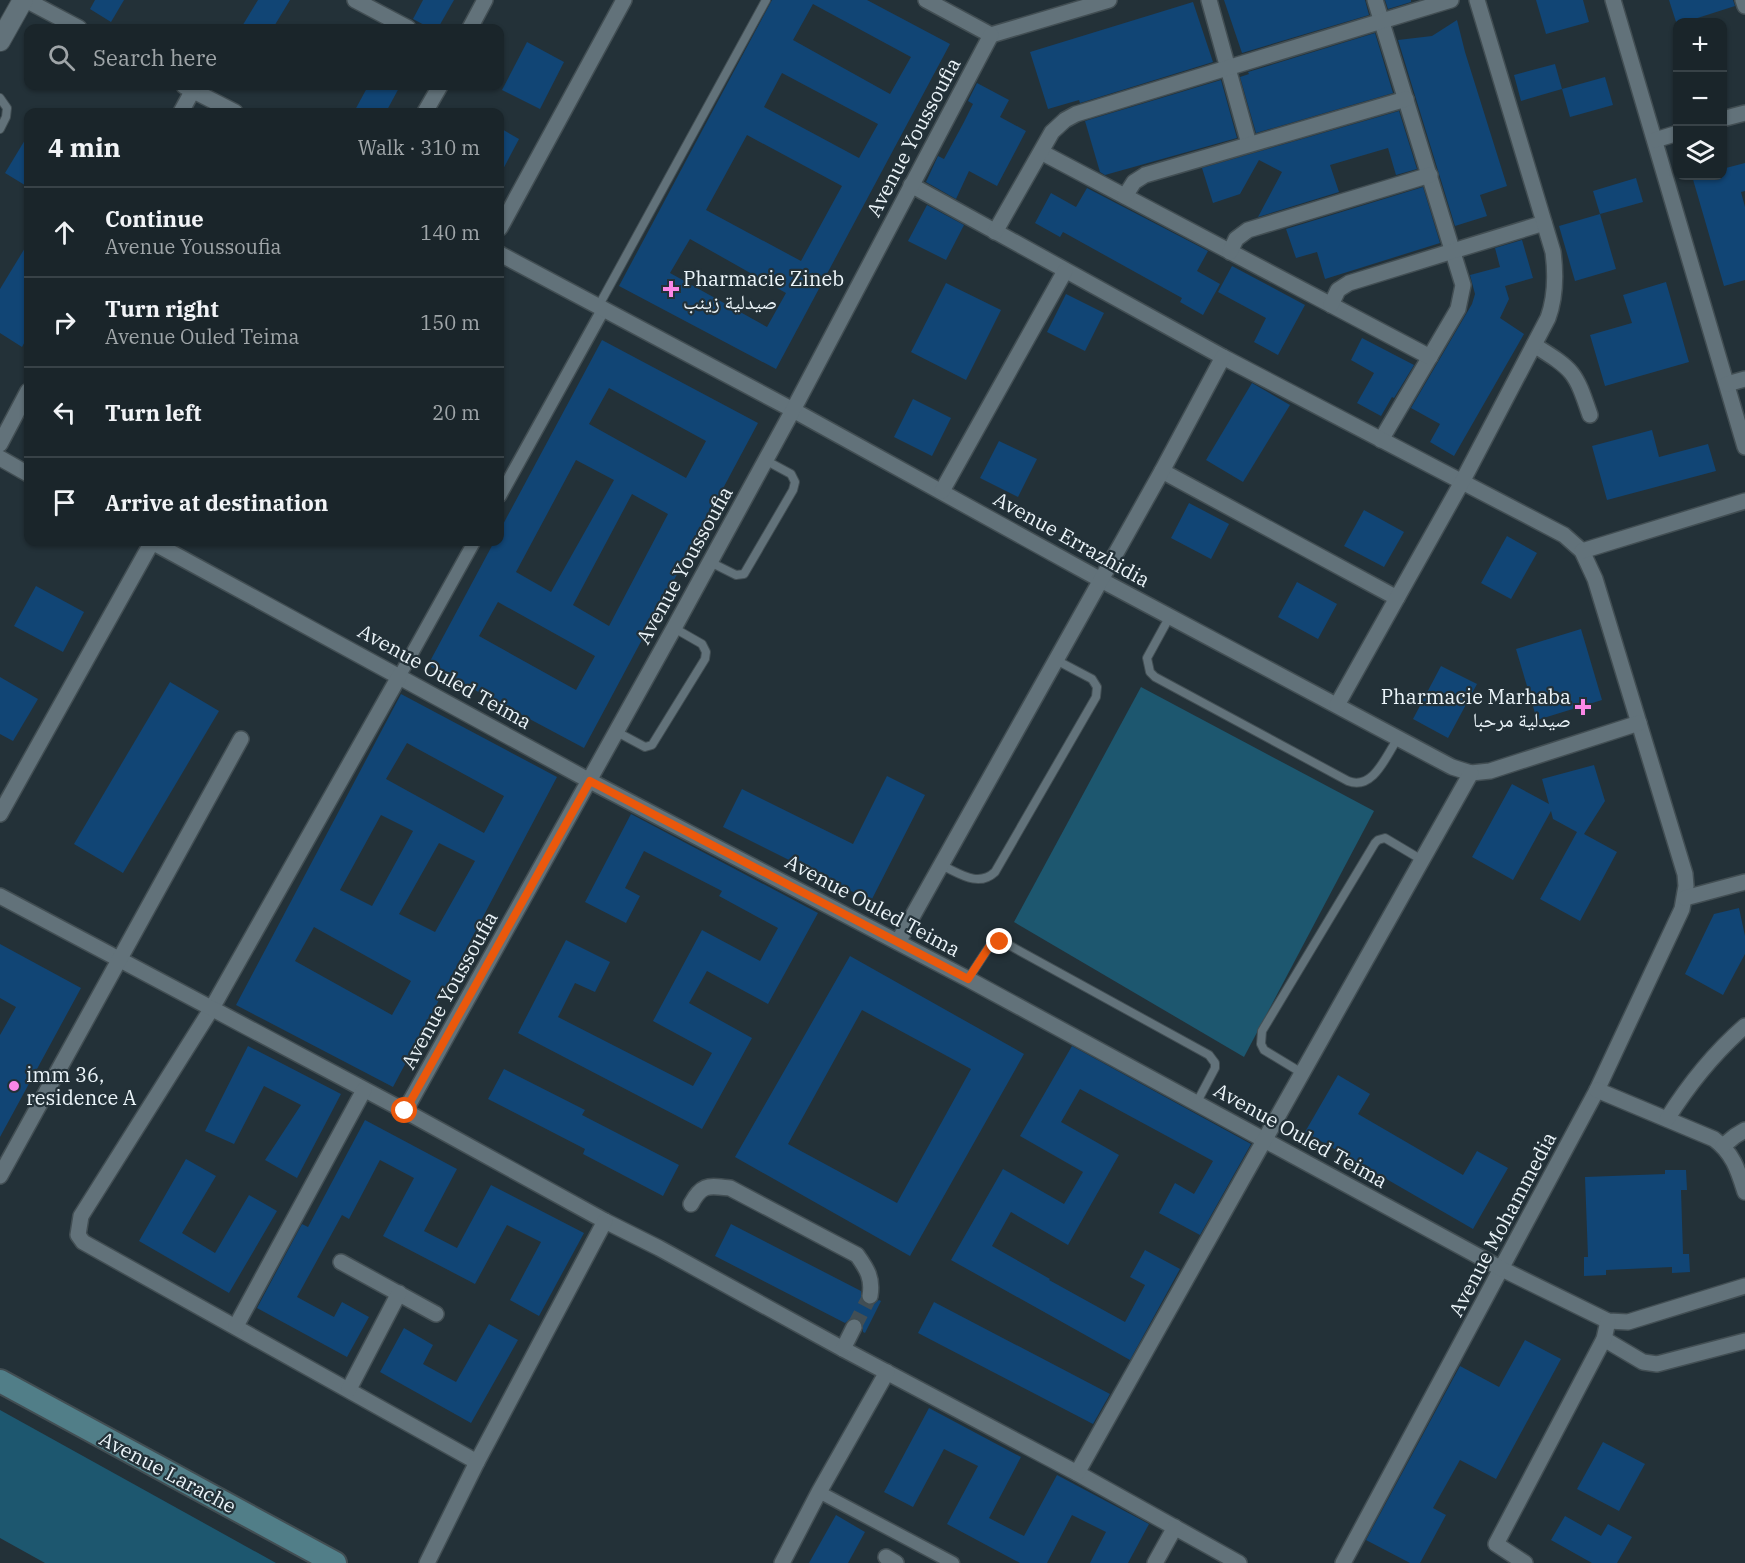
<!DOCTYPE html>
<html lang="en">
<head>
<meta charset="utf-8">
<style>
	body { margin:0; font-family:"IBM Plex Serif","Noto Naskh Arabic",serif; background:#232d32; color:#f1f3f6 }
	.controls { position:absolute; right:18px; top:18px; display:grid; overflow:hidden; border-radius:12px; box-shadow:0 2px 4px #0004 }
	.controls button { width:54px; height:54px; display:grid; place-items:center; padding:0; border:0; border-bottom:2px solid #384247; background:#1a252a; color:#f1f3f6; font:30px sans-serif }
	.stop { position:absolute; width:18px; height:18px; margin:-14px; border:4px solid #ea580c; border-radius:50%; background:#fff }
	.stop.end { background:#ea580c; border-color:#fff; box-shadow:0 2px 6px #0008 }
	.list { margin:0; padding:0; list-style:none }
	h2 { display:flex; justify-content:space-between; align-items:center; height:78px; margin:0; padding:0 24px; font-size:26px }
	h2 small { font-size:20px; font-weight:400; color:#9fa5a8 }
	.list li { display:grid; grid-template-columns:39px 1fr auto; gap:18px; align-items:center; box-sizing:border-box; height:90px; padding:0 24px; border-top:2px solid #384247 }
	.list b { display:block; font-size:22px; white-space:nowrap }
	.list p { margin:0; font-size:20px; white-space:nowrap; color:#9fa5a8 }
	.list em { font-size:20px; font-style:normal; color:#9fa5a8 }
	.icon { flex:none; width:33px; height:33px; fill:none; stroke:currentColor; stroke-width:2; stroke-linecap:round; stroke-linejoin:round }
	.map { position:relative; flex:none; width:1745px; height:1563px; overflow:hidden }
	.search { position:absolute; background:#1a252a; box-shadow:0 2px 4px #0004; left:24px; top:24px; width:480px; height:66px; display:flex; align-items:center; gap:15px; box-sizing:border-box; padding:0 21px; border-radius:12px; color:#9fa5a8; font-size:22px }
	.panel { position:absolute; background:#1a252a; box-shadow:0 2px 4px #0004; left:24px; top:108px; width:480px; height:438px; border-radius:12px }
	.map>svg:first-child { display:block }
</style>
</head>
<body>
<div class="map">
<svg width="1745" height="1563" viewBox="0 0 1745 1563">
	<rect width="100%" height="100%" fill="#233138"/>
	<!-- green -->
	<g fill="#1d576f">
		<path d="M1141,687L1374,811L1244,1057L1014,922Z"/>
		<path d="M0,1410L276,1563H45L0,1538Z"/>
	</g>
	<!-- building -->
	<g fill="#114575" fill-rule="evenodd">
		<path d="M95,0H124L111,22L90,9Z"/>
		<path d="M258,0H290L273,28H241Z"/>
		<path d="M423,0H454L438,28H430L413,19Z"/>
		<path d="M772,0H867L950,44L776,369L619,286ZM813,4L911,57L890,94L793,40ZM782,73L878,124L859,158L764,107ZM747,135L842,186L801,261L706,210ZM690,239L786,293L767,327L670,273Z"/>
		<path d="M1224,0H1365L1369,15L1242,53Z"/>
		<path d="M1385,0H1411V2L1388,9Z"/>
		<path d="M1536,0H1583L1589,22L1546,34Z"/>
		<path d="M1669,0H1733L1735,6L1685,22H1677V25Z"/>
		<path d="M1193,2L1213,62L1080,103L1079,100L1048,109L1030,52Z"/>
		<path d="M1457,20L1465,52L1507,186L1480,195L1487,216L1455,226L1398,40L1432,36Z"/>
		<path d="M1375,33L1393,93L1256,133L1240,77L1249,74L1248,72Z"/>
		<path d="M527,42L564,62L540,109L502,90Z"/>
		<path d="M1555,64L1562,89L1521,101L1514,75Z"/>
		<path d="M1605,77L1613,105L1570,117L1562,89Z"/>
		<path d="M1221,80L1237,138L1105,175L1100,172L1085,121Z"/>
		<path d="M977,83L1009,100L1000,117L1026,131L997,186L969,171L956,199L926,182L938,156L944,159L964,122L973,104L968,101Z"/>
		<path d="M368,86H400L386,112H354Z"/>
		<path d="M1399,111L1417,169L1396,175L1388,148L1330,165L1339,192L1258,217L1282,172L1259,160L1240,194L1213,203L1202,168Z"/>
		<path d="M500,128L519,139L500,175Z"/>
		<path d="M28,135V187L5,173Z"/>
		<path d="M1745,163V191L1741,192L1745,207V280L1724,286L1692,176H1722V169Z"/>
		<path d="M1636,178L1643,202L1600,214L1593,191Z"/>
		<path d="M1423,187L1440,243L1325,279L1317,252L1296,258L1286,229Z"/>
		<path d="M1087,188L1208,251L1197,271L1220,284L1203,315L1180,302L1182,298L1063,232L1060,237L1035,223L1051,193L1076,207Z"/>
		<path d="M927,205L964,225L946,260L908,241Z"/>
		<path d="M1600,214L1616,269L1575,281L1559,226Z"/>
		<path d="M1522,240L1533,278L1505,286L1509,299L1500,318L1524,334L1454,456L1430,442L1440,424L1411,408L1472,304L1475,294L1470,275L1500,267L1495,248Z"/>
		<path d="M28,243V336L22,347L0,333V289Z"/>
		<path d="M1232,266L1305,305L1278,355L1254,342L1266,318L1218,292Z"/>
		<path d="M1666,282L1689,362L1605,386L1590,335L1632,323L1623,295Z"/>
		<path d="M946,283L1001,310L966,380L911,352Z"/>
		<path d="M1066,294L1104,313L1085,351L1047,332Z"/>
		<path d="M1362,338L1414,365L1394,398L1392,397L1381,416L1357,403L1374,373L1351,360Z"/>
		<path d="M602,340L758,423L584,748L428,665L494,542H500V530ZM609,388L706,441L686,478L589,424ZM576,460L614,480L551,592L516,572ZM632,494L668,514L609,626L573,605ZM498,602L595,656L576,690L479,636Z"/>
		<path d="M1252,383L1290,405L1243,482L1206,460Z"/>
		<path d="M913,399L951,418L932,456L894,437Z"/>
		<path d="M1652,430L1659,457L1708,444L1716,471L1607,500L1592,446Z"/>
		<path d="M999,441L1037,459L1018,497L980,478Z"/>
		<path d="M1189,503L1229,524L1211,559L1171,538Z"/>
		<path d="M1364,510L1404,532L1384,567L1344,546Z"/>
		<path d="M1507,536L1537,553L1511,599L1481,583Z"/>
		<path d="M1297,582L1337,604L1318,639L1278,617Z"/>
		<path d="M36,586L84,612L63,652L14,626Z"/>
		<path d="M1581,629L1602,700L1537,720L1516,649Z"/>
		<path d="M1441,666L1477,684L1448,738L1413,719Z"/>
		<path d="M0,677L38,699L13,741L0,734Z"/>
		<path d="M170,682L219,711L123,873L74,844Z"/>
		<path d="M401,694L557,777L393,1087L236,1005ZM407,743L504,796L484,833L386,779ZM381,815L413,831L372,906L340,890ZM439,843L475,861L435,932L399,914ZM314,927L411,981L392,1015L295,961Z"/>
		<path d="M1594,765L1605,801L1584,834L1617,852L1580,921L1540,899L1577,832L1553,819L1551,811L1513,880L1472,857L1512,784L1549,804L1542,779Z"/>
		<path d="M887,776L925,795L871,901L723,827L742,789L853,844Z"/>
		<path d="M631,814L818,913L768,1004L707,971L689,1003L752,1038L702,1129L518,1033L566,940L610,962L595,992L575,983L558,1017L693,1086L712,1053L653,1021L702,930L760,961L778,928L719,896L722,891L644,851L625,888L640,896L626,923L585,902Z"/>
		<path d="M1739,908L1745,936V954L1723,995L1685,974L1714,914Z"/>
		<path d="M0,944L81,988L0,1137V1035L16,1007L0,998Z"/>
		<path d="M850,956L1024,1054L910,1256L735,1157ZM862,1010L971,1069L897,1203L788,1144Z"/>
		<path d="M248,1046L341,1094L297,1178L265,1160L301,1105L264,1086L234,1144L205,1131Z"/>
		<path d="M1072,1046L1251,1144L1200,1235L1159,1213L1175,1183L1194,1194L1213,1161L1080,1089L1061,1122L1119,1155L1068,1245L1011,1212L992,1246L1050,1279L1049,1280L1125,1322L1145,1285L1130,1277L1145,1250L1180,1269L1130,1360L951,1260L1003,1169L1064,1204L1083,1172L1020,1136Z"/>
		<path d="M504,1069L585,1110L582,1115L679,1165L663,1196L583,1154L585,1149L488,1099Z"/>
		<path d="M1338,1075L1370,1094L1358,1114L1463,1175L1477,1151L1508,1168L1473,1229L1305,1132Z"/>
		<path d="M365,1120L457,1169L424,1231L457,1248L491,1185L584,1233L539,1316L510,1300L541,1242L507,1225L475,1284L383,1236L414,1178L380,1160L349,1219L342,1215L297,1297L334,1317L342,1302L369,1317L347,1357L257,1308L302,1224L308,1227Z"/>
		<path d="M186,1159L216,1176L182,1233L215,1253L249,1195L277,1211L229,1293L139,1241Z"/>
		<path d="M1665,1170H1686L1687,1190H1681L1683,1254H1689L1690,1272L1672,1273V1267L1606,1270V1275L1584,1276V1257H1588L1585,1177L1665,1174Z"/>
		<path d="M731,1224L861,1291V1299L865,1304L873,1305L879,1300L881,1301L865,1333L863,1332L862,1322L859,1319L853,1317L845,1323L715,1256Z"/>
		<path d="M934,1302L1110,1394L1093,1424L918,1333Z"/>
		<path d="M489,1324L518,1340L471,1423L380,1372L404,1328L433,1345L423,1364L456,1382Z"/>
		<path d="M1525,1340L1561,1359L1496,1479L1460,1460L1433,1508L1446,1515L1420,1563H1410L1366,1540L1460,1366L1499,1387Z"/>
		<path d="M929,1408L1021,1457L989,1518L1024,1536L1057,1475L1149,1524L1128,1563H1090L1106,1532L1072,1515L1047,1563H1020L947,1524L978,1466L944,1449L913,1507L884,1492Z"/>
		<path d="M1603,1442L1645,1464L1619,1511L1577,1489Z"/>
		<path d="M836,1515L865,1532L848,1563H809Z"/>
		<path d="M1565,1516L1601,1536L1608,1524L1632,1537L1617,1563H1592L1551,1540Z"/>
	</g>
	<g fill="none" stroke-linecap="round" stroke-linejoin="round">
		<!-- minor-tunnel -->
		<path stroke="#414e55" stroke-width="15" stroke-dasharray="15 8" stroke-linecap="butt" d="M854,1327L870,1296"/>
		<!-- service casing -->
		<g stroke="#424e53" stroke-width="10">
			<g id="service">
				<path d="M0,98L7,108L6,117L0,129"/>
				<path d="M598,307L766,0"/>
				<path d="M710,562L736,575L744,574L793,490L795,482L791,474L765,460"/>
				<path d="M1170,616L1147,658L1150,672L1155,677L1348,781C1373,791 1386,756 1398,738"/>
				<path d="M617,732L645,747L652,745L705,659L706,652L702,644L674,628"/>
				<path d="M941,865C959,873 978,888 995,872L1096,697L1097,687L1092,679L1056,660"/>
				<path d="M968,979L989,947L1000,942L1007,944L1209,1055L1215,1063V1068L1197,1102"/>
				<path d="M1302,1073L1264,1050L1261,1044L1262,1031L1375,843L1378,840L1385,838L1422,860"/>
			</g>
		</g>
		<!-- pedestrian casing -->
		<g stroke="#424e53" stroke-width="15">
			<g id="pedestrian">
				<path d="M500,496L603,310"/>
				<path d="M400,675L474,542"/>
				<path d="M819,1492L953,1563"/>
			</g>
		</g>
		<!-- minor casing -->
		<g stroke="#424e53" stroke-width="18">
			<g id="minor">
				<path d="M26,0L79,28"/>
				<path d="M355,0L408,28"/>
				<path d="M926,0L991,35L1109,0"/>
				<path d="M1209,0L1249,144"/>
				<path d="M1375,0L1463,285L1458,309L1381,440"/>
				<path d="M1613,0L1745,447"/>
				<path d="M1743,0L1745,6"/>
				<path d="M470,28L485,0"/>
				<path d="M184,86L235,112"/>
				<path d="M181,112L193,90"/>
				<path d="M425,112L440,86"/>
				<path d="M1722,119L1745,113"/>
				<path d="M1655,140L1678,133"/>
				<path d="M1041,152L1430,357"/>
				<path d="M911,185L1223,357L1564,535L1582,551L1595,579L1685,874L1686,886L1682,909L1597,1090L1343,1563"/>
				<path d="M1125,196L1134,182L1145,175L1406,99"/>
				<path d="M500,228L624,0"/>
				<path d="M995,232L1052,132L1065,120L1076,114L1451,0"/>
				<path d="M1230,252L1236,239L1248,230L1430,175"/>
				<path d="M500,254L793,410L1101,580L1452,767L1471,773L1490,771L1639,723"/>
				<path d="M1331,305L1338,290L1349,283L1544,223"/>
				<path d="M1534,345C1574,370 1575,371 1590,415"/>
				<path d="M1727,384L1745,379"/>
				<path d="M0,444L28,391"/>
				<path d="M0,458L28,474"/>
				<path d="M1162,471L1397,598"/>
				<path d="M942,491L1065,271"/>
				<path d="M152,542L590,781L968,979L1502,1269L1608,1321L1628,1322L1745,1286"/>
				<path d="M1582,551L1745,501"/>
				<path d="M400,675L212,1008L81,1216L78,1235L83,1242L477,1462"/>
				<path d="M1337,705L1462,482L1548,318C1556,296 1556,275 1553,252L1477,0"/>
				<path d="M0,814L152,542"/>
				<path d="M0,896L405,1111L605,1221L659,1248L843,1349L1077,1473L1239,1563"/>
				<path d="M1685,898L1745,882"/>
				<path d="M898,942L1162,471L1223,357"/>
				<path d="M1597,1090L1714,1139C1733,1153 1738,1170 1745,1192"/>
				<path d="M405,1111L674,628L793,410L991,35"/>
				<path d="M1667,1119C1689,1084 1714,1053 1745,1026"/>
				<path d="M1723,1146L1735,1136L1745,1130"/>
				<path d="M0,1176L241,739"/>
				<path d="M691,1204C702,1183 709,1186 730,1188L857,1255C867,1269 873,1278 870,1296"/>
				<path d="M341,1262L436,1314"/>
				<path d="M236,1326L364,1090"/>
				<path d="M1604,1339L1643,1362L1657,1364L1745,1341"/>
				<path d="M843,1349L854,1327"/>
				<path d="M349,1389L399,1293"/>
				<path d="M1077,1473L1471,773"/>
				<path d="M886,1557L896,1563"/>
				<path d="M427,1563L477,1462L605,1221"/>
				<path d="M782,1563L819,1492L887,1372"/>
				<path d="M1155,1563L1175,1527"/>
				<path d="M1525,1563L1496,1544L1604,1339L1608,1321"/>
			</g>
		</g>
		<!-- tertiary casing -->
		<g stroke="#424e53" stroke-width="22">
			<path id="tertiary" d="M0,41L23,0"/>
		</g>
		<!-- secondary casing -->
		<g stroke="#424e53" stroke-width="26">
			<path id="secondary" d="M0,1381L335,1563"/>
		</g>
		<!-- service -->
		<use href="#service" stroke="#62727a" stroke-width="8"/>
		<!-- pedestrian -->
		<use href="#pedestrian" stroke="#62727a" stroke-width="12"/>
		<!-- minor -->
		<use href="#minor" stroke="#62727a" stroke-width="15"/>
		<!-- tertiary -->
		<use href="#tertiary" stroke="#62727a" stroke-width="20"/>
		<!-- secondary -->
		<use href="#secondary" stroke="#517e88" stroke-width="22"/>
	</g>
	<g fill="none" stroke-linecap="round" stroke-linejoin="round">
		<!-- route -->
		<path stroke="#ea580c" stroke-width="8" d="M405,1111L590,781L968,979L989,947L1000,942"/>
	</g>
	<!-- markers -->
	<g fill="#fa87e7" stroke="#233138" stroke-width="2">
		<path d="M668 280h6v6h6v6h-6v6h-6v-6h-6v-6h6z"/>
		<path d="M1580 698h6v6h6v6h-6v6h-6v-6h-6v-6h6z"/>
		<circle cx="14" cy="1086" r="6"/>
	</g>
	<g text-anchor="middle" dominant-baseline="central" stroke-width="4.5" stroke-linejoin="round" paint-order="stroke">
		<!-- street labels -->
		<g font-size="20" fill="#ebf4f9" stroke="#233138">
			<text transform="translate(913 137) rotate(-62)">Avenue Youssoufia</text>
			<text transform="translate(1072 539) rotate(29)">Avenue Errazhidia</text>
			<text transform="translate(684 565) rotate(-61)">Avenue Youssoufia</text>
			<text transform="translate(445 676) rotate(29)">Avenue Ouled Teima</text>
			<text transform="translate(873 905) rotate(28)">Avenue Ouled Teima</text>
			<text transform="translate(449 990) rotate(-61)">Avenue Youssoufia</text>
			<text transform="translate(1301 1135) rotate(29)">Avenue Ouled Teima</text>
			<text transform="translate(1502 1224) rotate(-62)">Avenue Mohammedia</text>
			<text transform="translate(168 1472) rotate(28)">Avenue Larache</text>
		</g>
		<!-- poi labels -->
		<g font-size="20" fill="#ebf4f9" stroke="#233138" text-anchor="start">
			<text x="683" y="278">Pharmacie Zineb<tspan x="683" dy="23">صيدلية زينب</tspan></text>
			<text x="1571" y="696" text-anchor="end">Pharmacie Marhaba<tspan x="1571" dy="23">صيدلية مرحبا</tspan></text>
			<text x="26" y="1074">imm 36,<tspan x="26" dy="23">residence A</tspan></text>
		</g>
	</g>
</svg>
<div class="controls">
<button>+</button>
<button>−</button>
<button><svg class="icon" aria-label="layers" viewBox="0 0 24 24"><path d="M12 4l9 5-9 5-9-5zM3 14l9 5 9-5"/></svg></button>
</div>
<div class="stop" style="left:405px;top:1111px"></div>
<div class="stop end" style="left:1000px;top:942px"></div>
<div class="search"><svg class="icon" aria-label="search" viewBox="0 0 24 24"><circle cx="10" cy="10" r="6"/><path d="M15 15l6 6"/></svg>Search here</div>
<section class="panel">
<h2>4 min<small>Walk · 310 m</small></h2>
<ul class="list">
<li><svg class="icon" aria-label="ahead" viewBox="0 0 24 24"><path d="M12 20V5M6 11l6-6 6 6"/></svg><div><b>Continue</b><p>Avenue Youssoufia</p></div><em>140 m</em></li>
<li><svg class="icon" aria-label="right" viewBox="0 0 24 24"><path d="M7 20v-9h11M14 6l5 5-5 5"/></svg><div><b>Turn right</b><p>Avenue Ouled Teima</p></div><em>150 m</em></li>
<li><svg class="icon" aria-label="left" viewBox="0 0 24 24"><path d="M17 20v-9H6M10 6l-5 5 5 5"/></svg><div><b>Turn left</b></div><em>20 m</em></li>
<li><svg class="icon" aria-label="arrive" viewBox="0 0 24 24"><path d="M6 21V4h12l-3 4 3 4H6"/></svg><div><b>Arrive at destination</b></div></li>
</ul>
</section>
</div>
</body>
</html>
